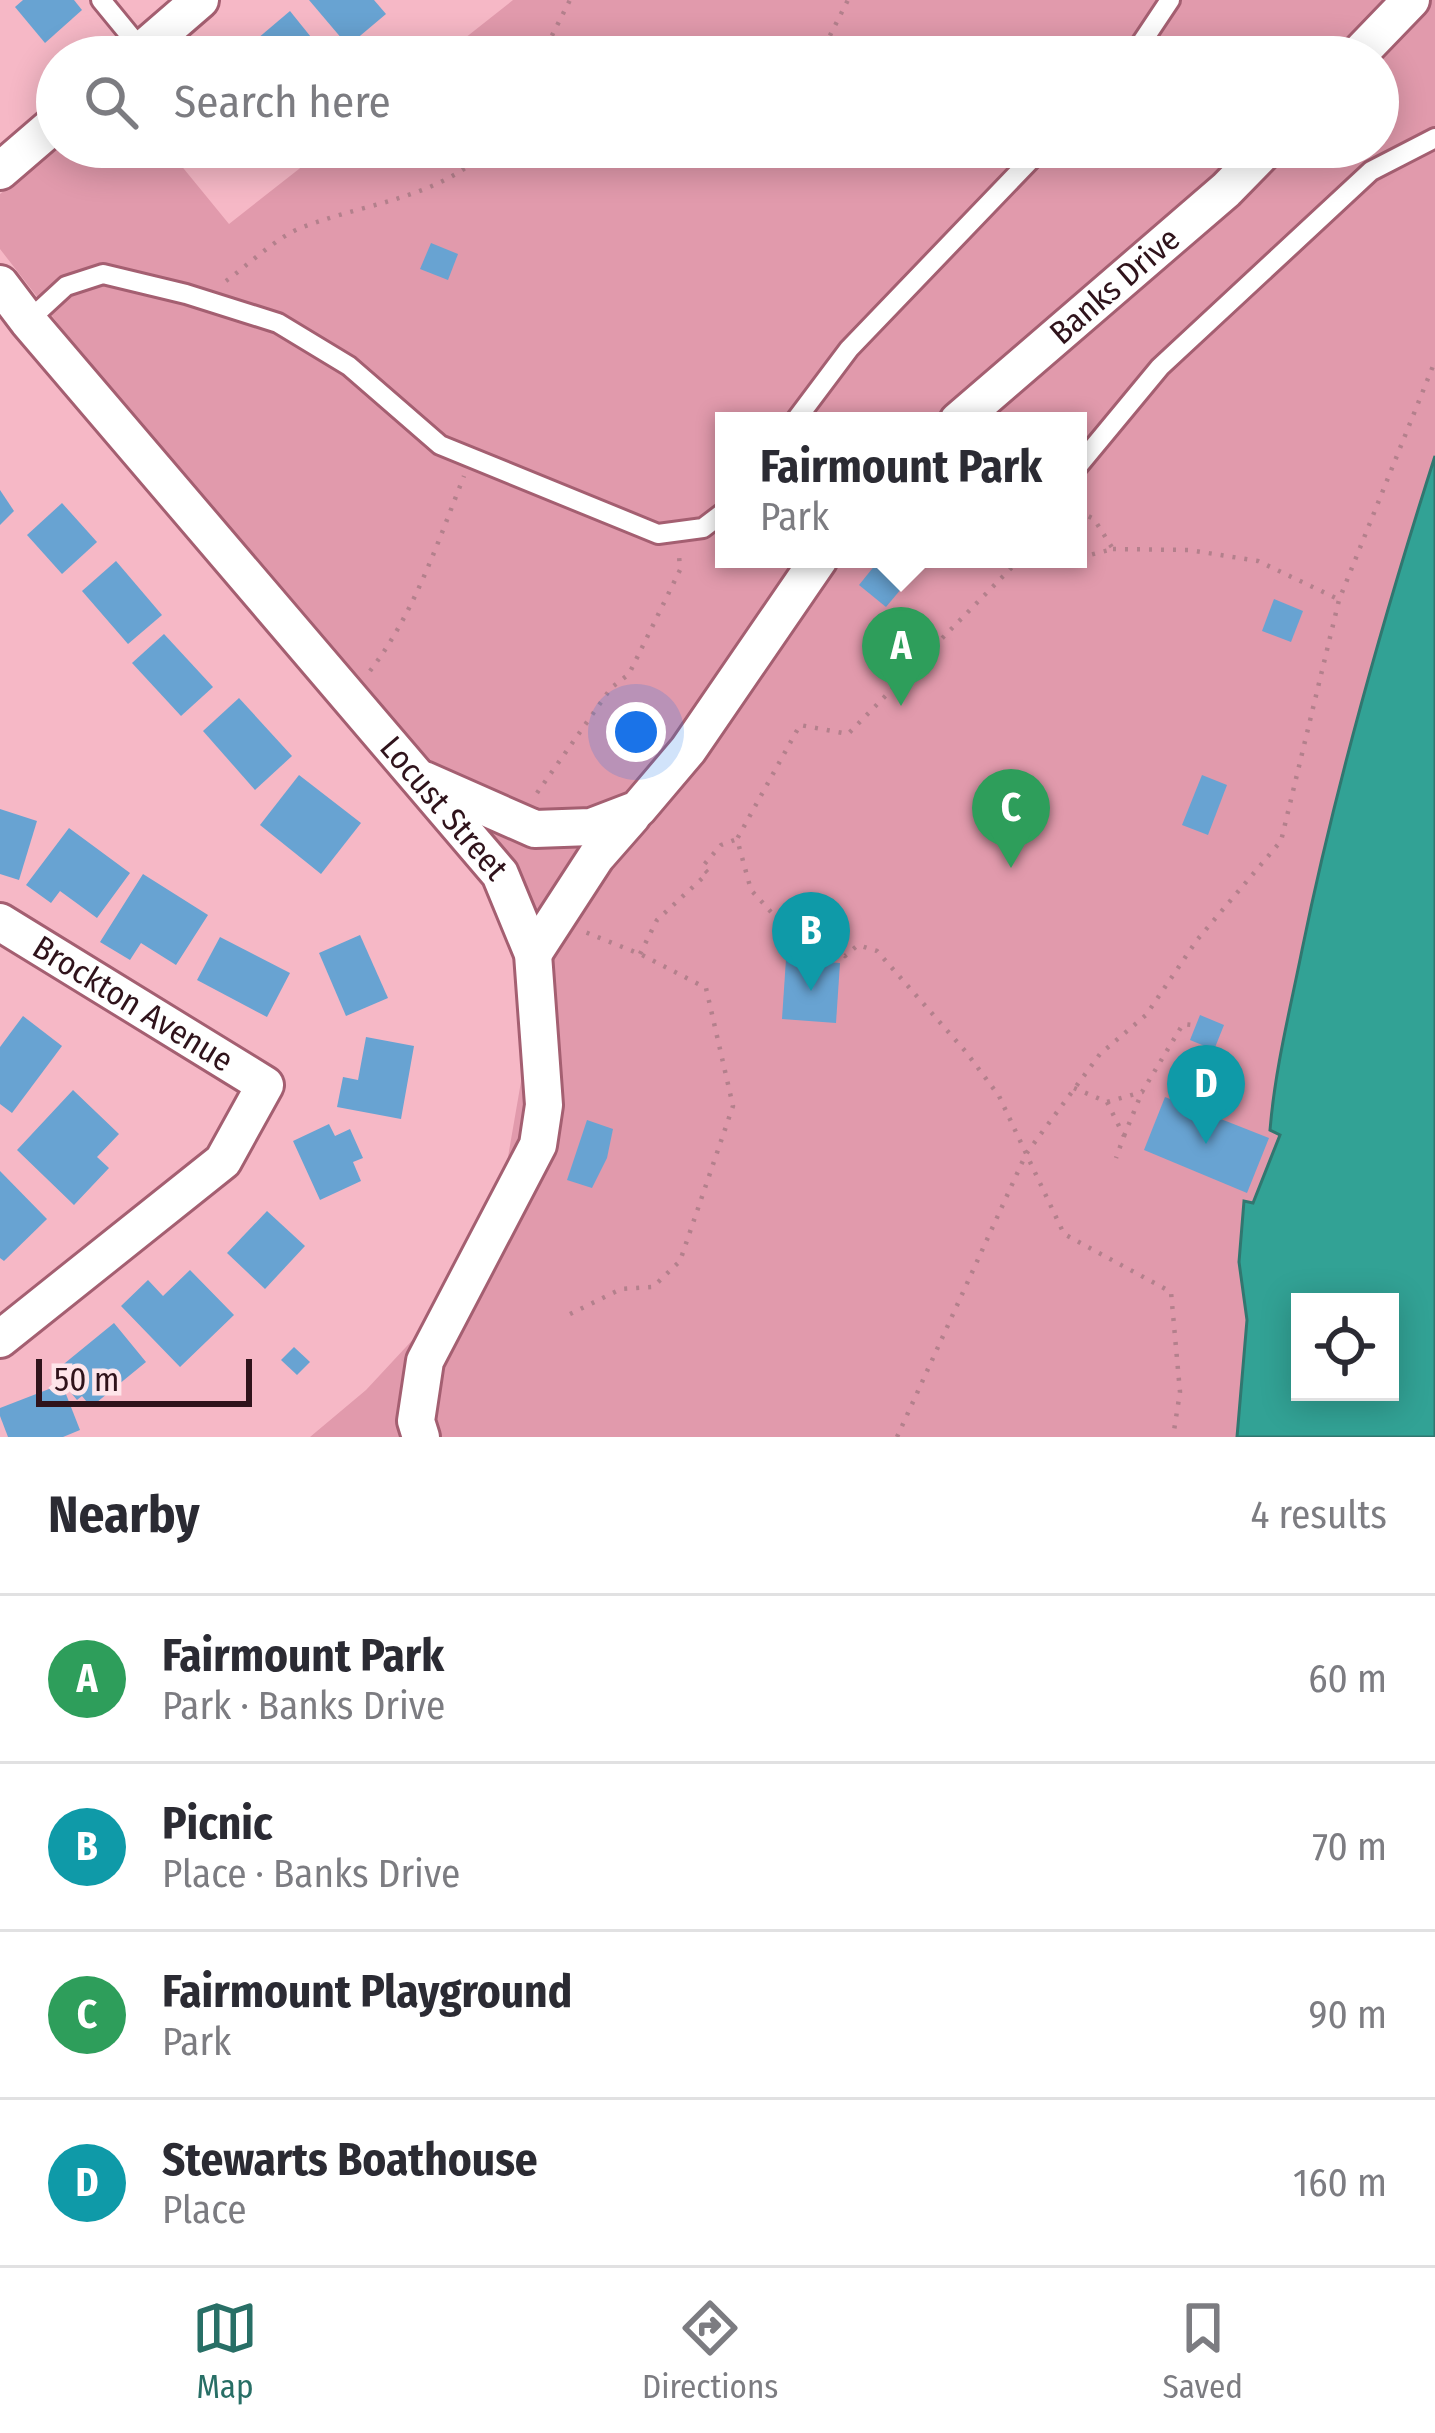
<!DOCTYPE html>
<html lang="en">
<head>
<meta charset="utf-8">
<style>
	body { margin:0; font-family:"Fira Sans Condensed",sans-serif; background:#f7f7f7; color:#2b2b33 }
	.controls { position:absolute; right:36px; bottom:36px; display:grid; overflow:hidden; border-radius:0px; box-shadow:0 6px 30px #0003 }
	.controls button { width:108px; height:108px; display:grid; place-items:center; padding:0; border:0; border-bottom:3px solid #e1e1e2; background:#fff; color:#2b2b33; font:60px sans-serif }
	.scale { position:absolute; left:36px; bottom:30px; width:216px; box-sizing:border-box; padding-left:12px; border:6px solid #2f131b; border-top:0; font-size:33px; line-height:42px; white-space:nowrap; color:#2f131b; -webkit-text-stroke:9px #fee5ea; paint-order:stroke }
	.you { position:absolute; left:636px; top:732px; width:42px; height:42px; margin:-30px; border:9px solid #fff; border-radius:50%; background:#1a73e8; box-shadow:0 0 0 18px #1a73e833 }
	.badge { display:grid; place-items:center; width:78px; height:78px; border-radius:50%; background:#286f66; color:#fff; font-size:39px; font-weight:700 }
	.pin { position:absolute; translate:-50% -99px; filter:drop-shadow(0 3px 6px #0008) }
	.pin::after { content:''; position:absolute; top:63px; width:42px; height:36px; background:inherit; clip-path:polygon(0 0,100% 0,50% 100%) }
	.popup { position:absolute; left:715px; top:412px; width:372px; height:156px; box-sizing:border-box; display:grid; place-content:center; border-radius:0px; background:#fff; filter:drop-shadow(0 3px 9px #0005); font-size:39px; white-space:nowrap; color:#7c7c81 }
	.popup b { font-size:45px; color:#2b2b33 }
	.popup::after { content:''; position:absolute; left:50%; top:100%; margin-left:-24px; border:24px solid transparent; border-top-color:#fff }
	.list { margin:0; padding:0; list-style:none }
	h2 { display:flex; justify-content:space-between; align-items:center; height:156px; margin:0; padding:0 48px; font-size:51px }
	h2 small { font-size:39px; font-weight:400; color:#7c7c81 }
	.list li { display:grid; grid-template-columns:78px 1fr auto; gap:36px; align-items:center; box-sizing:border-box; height:168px; padding:0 48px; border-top:3px solid #e1e1e2 }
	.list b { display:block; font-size:45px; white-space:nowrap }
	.list p { margin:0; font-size:39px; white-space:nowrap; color:#7c7c81 }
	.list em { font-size:39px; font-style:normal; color:#7c7c81 }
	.icon { flex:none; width:66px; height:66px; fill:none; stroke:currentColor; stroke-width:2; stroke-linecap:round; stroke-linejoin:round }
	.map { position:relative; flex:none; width:1435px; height:1437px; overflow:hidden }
	.search { position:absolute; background:#fff; box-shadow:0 6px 30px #0003; left:36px; right:36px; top:36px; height:132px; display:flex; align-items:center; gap:30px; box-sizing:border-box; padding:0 42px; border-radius:66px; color:#7c7c81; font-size:45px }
	.sheet { height:828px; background:#fff }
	nav { display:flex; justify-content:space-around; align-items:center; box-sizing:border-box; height:168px; border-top:3px solid #e1e1e2; background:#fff; font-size:33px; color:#7c7c81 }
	nav a { display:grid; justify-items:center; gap:6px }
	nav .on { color:#286f66 }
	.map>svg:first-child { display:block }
</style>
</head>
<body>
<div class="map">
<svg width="1435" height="1437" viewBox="0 0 1435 1437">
	<rect width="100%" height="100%" fill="#f6b8c6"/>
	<!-- green -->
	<path fill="#e19aac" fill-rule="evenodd" d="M513,0H1435V1437H310L366,1390L446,1304L485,1232L508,1157L537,989L516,913L0,249V194L60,147H166L229,224L327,147H1378V57H441ZM724,421H1078V559H724ZM1300,1302H1390V1392H1300Z"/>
	<!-- water -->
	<path fill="#32a295" stroke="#317770" stroke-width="3" fill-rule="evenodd" d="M1435,456V1437H1237L1247,1320L1239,1262L1244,1201L1253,1203L1280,1135L1270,1130C1275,1069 1290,1010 1302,950C1336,783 1383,619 1435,456ZM1300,1302H1390V1392H1300Z"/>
	<!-- building -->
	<g fill="#68a3d2">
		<path d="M23,0H74L82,10L45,43L15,7Z"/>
		<path d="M309,0H374L386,14L348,46Z"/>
		<path d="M290,11L327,57H250L244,50Z"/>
		<path d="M431,243L458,254L448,280L420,269Z"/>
		<path d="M0,490L14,511L0,525Z"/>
		<path d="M62,503L97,542L62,574L27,535Z"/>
		<path d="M880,559H904L917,570L886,607L859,585Z"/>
		<path d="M116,561L162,615L128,644L82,591Z"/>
		<path d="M1274,599L1303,611L1291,642L1262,631Z"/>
		<path d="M164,634L213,687L181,716L132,663Z"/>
		<path d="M239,698L292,756L255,790L203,731Z"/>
		<path d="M299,775L361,823L321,874L260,825Z"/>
		<path d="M1202,775L1227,785L1208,835L1182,825Z"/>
		<path d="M0,809L37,821L19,880L0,874Z"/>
		<path d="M69,828L130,873L97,918L60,891L51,903L26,885Z"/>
		<path d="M143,874L208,915L176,965L141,943L130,960L100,942Z"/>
		<path d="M360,935L388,998L346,1016L319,953Z"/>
		<path d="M220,937L290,973L267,1017L197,980Z"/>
		<path d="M786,959L840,963L836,1023L782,1019Z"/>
		<path d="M1200,1015L1224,1025L1214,1050L1190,1040Z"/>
		<path d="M23,1016L62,1046L12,1113L0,1104V1047Z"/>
		<path d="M366,1037L414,1046L401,1119L337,1107L343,1077L358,1080Z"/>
		<path d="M73,1090L119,1134L97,1157L109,1168L74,1205L17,1150Z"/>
		<path d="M1165,1097L1269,1138L1247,1193L1144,1150Z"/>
		<path d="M587,1120L613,1129L607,1158L592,1188L567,1180Z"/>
		<path d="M329,1124L335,1136L350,1129L363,1158L353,1162L361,1181L320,1200L293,1141Z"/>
		<path d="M0,1171L47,1219L4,1261L0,1258Z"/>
		<path d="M267,1211L305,1246L265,1289L227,1253Z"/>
		<path d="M190,1270L234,1315L180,1367L121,1306L148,1280L163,1296Z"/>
		<path d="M114,1323L146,1362L91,1407L82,1396L77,1400L54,1372Z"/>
		<path d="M294,1347L310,1362L297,1375L281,1360Z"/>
		<path d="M62,1384L80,1430L63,1437H8L0,1416V1408Z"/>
	</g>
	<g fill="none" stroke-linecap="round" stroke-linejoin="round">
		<!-- lane casing -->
		<g stroke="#a45f71" stroke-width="24">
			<g id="lane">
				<path d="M101,0L142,50"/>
				<path d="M1132,57L1170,0"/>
				<path d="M28,321L66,286L103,274L186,294L278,323L349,366L440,445L658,534L703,528L724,512"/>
				<path d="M795,421L849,349L1043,147"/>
				<path d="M1078,466L1160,367L1371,171L1435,138"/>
			</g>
		</g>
		<!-- street casing -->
		<g stroke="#a45f71" stroke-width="42">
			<g id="street">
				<path d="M134,57L200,0"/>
				<path d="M1356,57L1411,0"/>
				<path d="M0,171L57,122"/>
				<path id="s1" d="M0,284L28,321L500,874L533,954L544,1105L538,1145L425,1361L416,1421L421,1437"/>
				<path id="s2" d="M958,421L1226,190L1268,147"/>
				<path d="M424,780L535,829L591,827L638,809L688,750L819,559"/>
				<path id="s3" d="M0,922L265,1085L223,1161L0,1339"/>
				<path d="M533,954L596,857L632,816"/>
			</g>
		</g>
		<!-- path -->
		<g stroke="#b3808c" stroke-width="4.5" stroke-dasharray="3 9" stroke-linecap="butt">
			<path d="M541,57L570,0"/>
			<path d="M819,57L848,0"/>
			<path d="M572,147H591"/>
			<path d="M226,281C248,265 278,236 303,227C372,201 435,200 492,147"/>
			<path d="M1078,511L1094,519L1113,549L1078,558"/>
			<path d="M1113,549L1189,550L1258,561L1338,599"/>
			<path d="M1020,559L848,734L800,725L737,839L751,890L772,913L795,918L818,933L819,947L845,956L858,945L877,951L966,1052L999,1096L1064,1234L1171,1292L1180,1392L1173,1437"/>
			<path d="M1053,559H1075"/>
			<path d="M370,671C415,612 437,544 464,476"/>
			<path d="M537,793L611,688L629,674L680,570L679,555"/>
			<path d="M640,954L657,920L708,873L702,867L721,845L737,839"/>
			<path d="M1074,1088L1107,1102L1142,1092L1183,1024L1192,1025"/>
			<path d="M1107,1102L1124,1136L1116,1158"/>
			<path d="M1124,1136L1142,1092"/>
			<path d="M570,1314L621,1289L653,1287L680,1261L733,1106L706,988L640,954L585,932"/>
			<path d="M897,1437L1026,1154L1100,1054L1146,1015L1197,940L1281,841L1339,600L1435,361"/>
		</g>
		<!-- lane -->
		<use href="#lane" stroke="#fff" stroke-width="18"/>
		<!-- street -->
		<use href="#street" stroke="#fff" stroke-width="36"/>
	</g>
	<g text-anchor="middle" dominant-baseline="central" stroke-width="10" stroke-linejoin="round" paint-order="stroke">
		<!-- street labels -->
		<g font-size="33" fill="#2f131b" stroke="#fee5ea">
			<text stroke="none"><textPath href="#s2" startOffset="207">Banks Drive</textPath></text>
			<text stroke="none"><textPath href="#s1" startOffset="687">Locust Street</textPath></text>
			<text stroke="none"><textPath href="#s3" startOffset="156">Brockton Avenue</textPath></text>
		</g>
	</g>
</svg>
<div class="controls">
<button><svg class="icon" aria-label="locate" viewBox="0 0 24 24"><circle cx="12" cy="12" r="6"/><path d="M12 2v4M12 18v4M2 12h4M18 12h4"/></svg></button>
</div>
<div class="scale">50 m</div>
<div class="you"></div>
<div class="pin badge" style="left:901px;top:706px;background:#2e9e5b">A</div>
<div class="popup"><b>Fairmount Park</b>Park</div>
<div class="pin badge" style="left:811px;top:991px;background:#0f9aa8">B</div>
<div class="pin badge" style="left:1011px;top:868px;background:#2e9e5b">C</div>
<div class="pin badge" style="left:1206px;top:1144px;background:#0f9aa8">D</div>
<div class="search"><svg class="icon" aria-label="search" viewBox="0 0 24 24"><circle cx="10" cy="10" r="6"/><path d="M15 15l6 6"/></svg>Search here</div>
</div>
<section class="sheet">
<h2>Nearby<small>4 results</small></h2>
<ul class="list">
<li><span class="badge" style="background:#2e9e5b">A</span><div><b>Fairmount Park</b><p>Park · Banks Drive</p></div><em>60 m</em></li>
<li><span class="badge" style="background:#0f9aa8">B</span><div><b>Picnic</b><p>Place · Banks Drive</p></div><em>70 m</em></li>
<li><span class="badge" style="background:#2e9e5b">C</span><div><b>Fairmount Playground</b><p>Park</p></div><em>90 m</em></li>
<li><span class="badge" style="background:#0f9aa8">D</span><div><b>Stewarts Boathouse</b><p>Place</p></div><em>160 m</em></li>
</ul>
</section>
<nav>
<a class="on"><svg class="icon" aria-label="map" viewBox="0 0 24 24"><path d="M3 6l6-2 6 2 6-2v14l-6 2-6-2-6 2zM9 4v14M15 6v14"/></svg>Map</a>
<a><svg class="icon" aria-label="directions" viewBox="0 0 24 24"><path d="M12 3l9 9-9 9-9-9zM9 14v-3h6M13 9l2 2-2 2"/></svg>Directions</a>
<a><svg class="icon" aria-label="saved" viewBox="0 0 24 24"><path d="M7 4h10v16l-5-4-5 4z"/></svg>Saved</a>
</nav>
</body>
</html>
